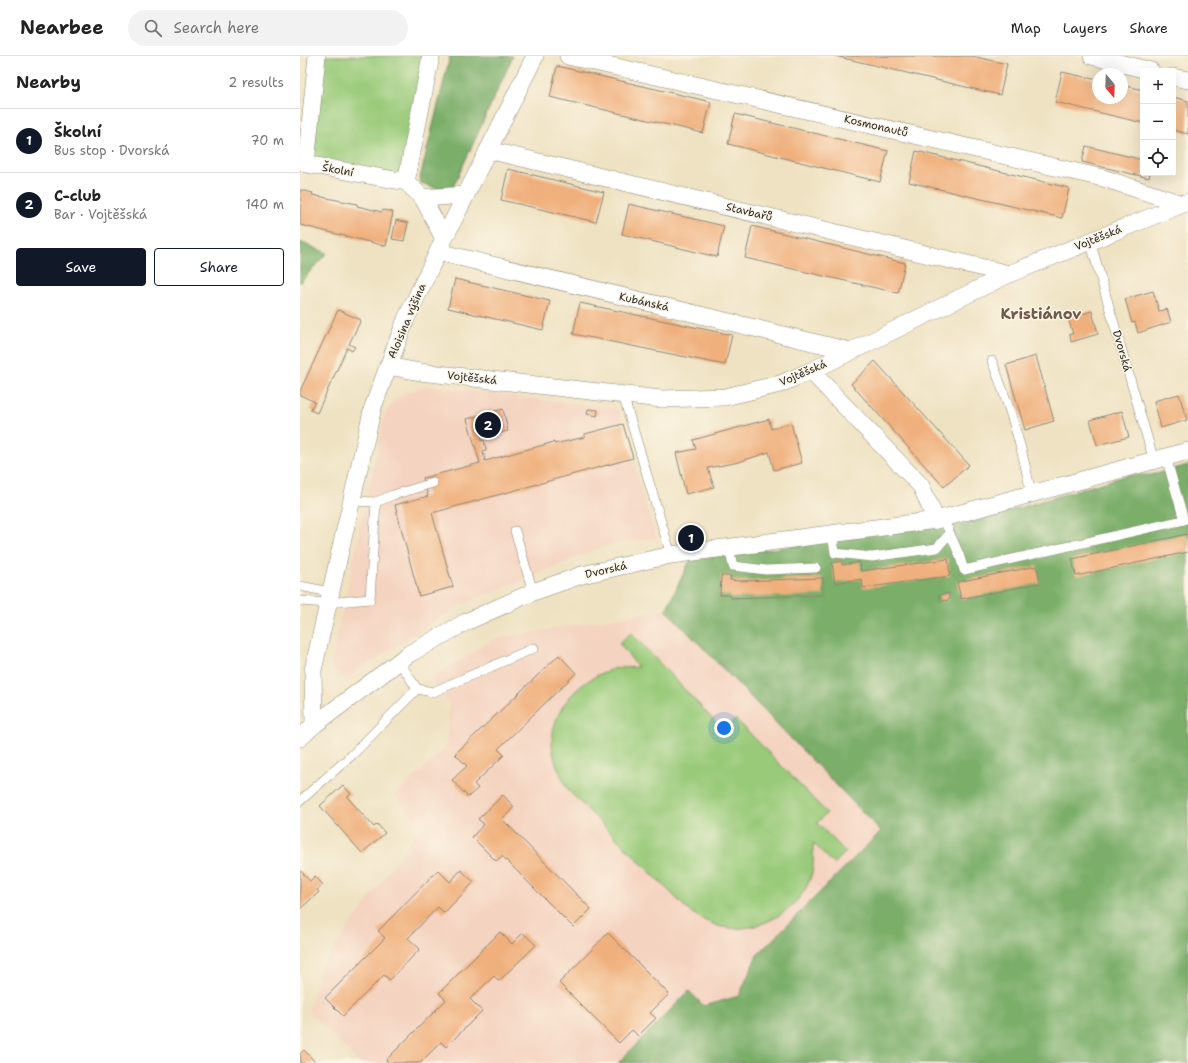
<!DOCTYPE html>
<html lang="en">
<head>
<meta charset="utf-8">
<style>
	body { margin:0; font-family:"Shantell Sans",sans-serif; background:#f2f2f2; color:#222 }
	.controls { position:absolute; right:12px; top:12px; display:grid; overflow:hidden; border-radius:4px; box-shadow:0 4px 16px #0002 }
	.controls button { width:36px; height:36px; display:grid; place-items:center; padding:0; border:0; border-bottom:1px solid #e0e0e0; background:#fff; color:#222; font:20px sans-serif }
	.compass { position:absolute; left:792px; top:12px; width:36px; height:36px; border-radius:50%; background:#fff; box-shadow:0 4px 16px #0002; rotate:161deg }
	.you { position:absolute; left:424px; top:672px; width:14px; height:14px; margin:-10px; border:3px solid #fff; border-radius:50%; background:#1a73e8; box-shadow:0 0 0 6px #1a73e833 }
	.badge { display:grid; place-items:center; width:26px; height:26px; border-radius:50%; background:#111827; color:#fff; font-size:13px; font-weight:700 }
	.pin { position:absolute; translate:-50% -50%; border:2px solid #fff; box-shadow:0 1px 4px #0006 }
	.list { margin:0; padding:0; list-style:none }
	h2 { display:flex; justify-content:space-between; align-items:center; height:52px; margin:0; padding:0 16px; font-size:17px }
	h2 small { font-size:13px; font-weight:400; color:#767676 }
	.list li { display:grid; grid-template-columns:26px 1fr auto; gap:12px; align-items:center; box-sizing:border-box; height:64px; padding:0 16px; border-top:1px solid #e0e0e0 }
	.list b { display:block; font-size:15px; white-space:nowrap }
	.list p { margin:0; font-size:13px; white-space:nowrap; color:#767676 }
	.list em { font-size:13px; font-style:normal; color:#767676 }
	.actions { display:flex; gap:8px; padding:12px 16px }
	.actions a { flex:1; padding:9px 0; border:1px solid #111827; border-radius:4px; text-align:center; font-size:14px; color:#111827 }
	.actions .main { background:#111827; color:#fff }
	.icon { flex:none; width:22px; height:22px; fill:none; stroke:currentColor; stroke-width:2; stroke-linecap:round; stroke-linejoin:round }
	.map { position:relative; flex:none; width:888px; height:1007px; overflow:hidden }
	header { display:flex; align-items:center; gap:24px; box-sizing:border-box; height:56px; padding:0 20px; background:#fff; border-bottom:1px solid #e0e0e0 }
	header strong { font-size:19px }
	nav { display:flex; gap:22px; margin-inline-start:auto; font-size:14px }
	.search { width:280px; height:36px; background:#f2f2f2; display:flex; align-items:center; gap:10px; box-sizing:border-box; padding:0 14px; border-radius:22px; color:#767676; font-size:15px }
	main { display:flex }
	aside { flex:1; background:#fff }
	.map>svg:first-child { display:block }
</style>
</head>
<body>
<header>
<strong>Nearbee</strong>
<div class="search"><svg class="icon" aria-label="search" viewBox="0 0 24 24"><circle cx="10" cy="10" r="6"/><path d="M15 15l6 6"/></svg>Search here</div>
<nav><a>Map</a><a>Layers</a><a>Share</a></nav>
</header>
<main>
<aside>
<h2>Nearby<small>2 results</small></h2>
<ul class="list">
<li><span class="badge">1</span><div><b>Školní</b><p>Bus stop · Dvorská</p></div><em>70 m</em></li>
<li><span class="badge">2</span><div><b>C-club</b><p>Bar · Vojtěšská</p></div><em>140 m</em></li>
</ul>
<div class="actions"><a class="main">Save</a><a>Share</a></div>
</aside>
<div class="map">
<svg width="888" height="1007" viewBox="0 0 888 1007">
	<rect width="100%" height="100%" fill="#fcf5e5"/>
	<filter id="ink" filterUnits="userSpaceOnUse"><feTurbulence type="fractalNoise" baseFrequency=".025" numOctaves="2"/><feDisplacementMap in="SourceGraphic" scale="8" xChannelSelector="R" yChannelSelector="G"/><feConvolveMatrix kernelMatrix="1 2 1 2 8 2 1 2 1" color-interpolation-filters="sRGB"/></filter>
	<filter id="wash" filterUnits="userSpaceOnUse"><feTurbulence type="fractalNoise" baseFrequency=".012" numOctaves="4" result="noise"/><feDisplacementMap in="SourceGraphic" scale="16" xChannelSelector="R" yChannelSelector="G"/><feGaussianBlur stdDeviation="0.9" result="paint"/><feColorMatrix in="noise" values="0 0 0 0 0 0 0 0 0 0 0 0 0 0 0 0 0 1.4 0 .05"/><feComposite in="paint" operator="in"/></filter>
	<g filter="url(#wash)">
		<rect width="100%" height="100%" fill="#efe2c2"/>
		<!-- built -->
		<g fill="#f4d3c0">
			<path d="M129,330L318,353L356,482L308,489L159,550L43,624L30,611L85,358L93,346L105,336Z"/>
			<path d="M366,554L582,775L457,899L439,940L404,950L389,935L318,1007H60L8,955L21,911L121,770L95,740L146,691L149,648L130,622L194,583Z"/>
		</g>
		<!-- green -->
		<g fill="#99ca79" stroke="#627a52">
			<path d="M24,0H123L104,123L10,105Z"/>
			<path d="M331,577L423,674L436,663L527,757L517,767L546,796L534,808L513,787C513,797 514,807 512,817C503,853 458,879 422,871C410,868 400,862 389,855L269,735C261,720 252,703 252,686C253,650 281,623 313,613C321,611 330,612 338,611L319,587Z"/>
		</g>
		<!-- forest -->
		<g fill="#7aae69" stroke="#526c4a">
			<path d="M150,0H213L150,138L119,126Z"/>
			<path d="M0,186L27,197L0,227Z"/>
			<path d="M888,409V1007H318L389,935L404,950L439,940L457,899L581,775L366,554L390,504L631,471L662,469L828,419H851Z"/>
		</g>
		<g id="blocks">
			<!-- building -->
			<g fill="#f0b07d">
				<path d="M535,0H672L707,8L700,39Z"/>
				<path d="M257,10L411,46L403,77L250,41Z"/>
				<path d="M762,16L798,24V42H822V29L843,34V67L755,46Z"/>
				<path d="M873,41L888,45V78L873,74Z"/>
				<path d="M435,58L588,95L580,126L428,88Z"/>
				<path d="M786,90L843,104V117H850L849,122L782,106Z"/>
				<path d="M616,95L769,132L762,162L609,126Z"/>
				<path d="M208,113L304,136L296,166L201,144Z"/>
				<path d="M0,134L13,137L12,139L57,148V150L82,156L83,154L93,156L86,190L0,169Z"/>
				<path d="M329,148L424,170L417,201L322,178Z"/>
				<path d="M96,164L108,167L104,185L92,183Z"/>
				<path d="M452,170L605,207L598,237L445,202Z"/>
				<path d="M155,223L250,245L243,274L148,252Z"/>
				<path d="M853,235L859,255L867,253L871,266L838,277L835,266L832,267L825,243Z"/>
				<path d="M280,247L432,279L425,309L273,278Z"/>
				<path d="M38,254L61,264L49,288L55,291L52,295L47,292L17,357L10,354L15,346L0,339V335Z"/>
				<path d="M792,255L798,278L771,286L770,278H773L768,262Z"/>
				<path d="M736,300L754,365L725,374L706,309Z"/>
				<path d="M575,305L669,409L644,431L551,328Z"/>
				<path d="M879,338L887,364L861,372L854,345Z"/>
				<path d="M203,353L208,375L181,382V385L184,384L186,394L183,395L185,405L254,386V388L285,381V378L323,368L333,402L132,457L153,531L119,540L95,449L128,440L123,422L180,407L167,363Z"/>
				<path d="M288,353L298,354L297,360L287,358Z"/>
				<path d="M822,355L829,381L797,389L790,364Z"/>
				<path d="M469,363L471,373L491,367L502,407L474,414L469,396L439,406L408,412L414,431L386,438L376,397L396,393L393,384Z"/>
				<path d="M887,478L888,496L776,520L772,503Z"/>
				<path d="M648,503L650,520L563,532L562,523L535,527L532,507L542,505V509L560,506L561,515Z"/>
				<path d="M737,510L740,527L661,543L657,526Z"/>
				<path d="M421,520H431L430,524L440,525L523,522V539L431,542L430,539H420Z"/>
				<path d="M649,537V544L640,545L639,539Z"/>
				<path d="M259,599L276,617L198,693L204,699L174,728L178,732L168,741L152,724L167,710L155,698Z"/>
				<path d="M43,729L51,738L47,741L74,771L77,768L85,777L62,797L20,750Z"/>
				<path d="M203,739L214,751L202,763L291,853L273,871L202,800L196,805L172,781L184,768L178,763Z"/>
				<path d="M0,814L10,825L15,820L23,829L17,834L19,836L0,853Z"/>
				<path d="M138,814L150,826L161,814L174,826L144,857L138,851L108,882L120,893L90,924L84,919L43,960L25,942L85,882L78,875Z"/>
				<path d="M200,876L212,888L223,877L236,889L199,925L194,920L170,943L182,955L146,991L141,986L120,1007H89L86,1004L146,944L139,937Z"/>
				<path d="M308,877L369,938L350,957L356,962L338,980L332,974L319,987L259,927Z"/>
				<path d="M4,994L16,1007H0V998Z"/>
			</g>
		</g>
	</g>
	<g filter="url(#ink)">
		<use href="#blocks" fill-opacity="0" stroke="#8d8676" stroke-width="1"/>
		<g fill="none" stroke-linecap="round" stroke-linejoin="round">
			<!-- service casing -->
			<g stroke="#8d8676" stroke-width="10">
				<g id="service">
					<path d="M790,185L854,405"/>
					<path d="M692,305C709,349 723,392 731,438"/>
					<path d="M323,339L371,499"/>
					<path d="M76,446L93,439L133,427"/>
					<path d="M643,462L659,498L664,514L884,464L866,401"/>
					<path d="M215,475L233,536"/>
					<path d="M532,478L535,497L572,501L637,492L649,478"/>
					<path d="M429,492L433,510L466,514L516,512"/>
					<path d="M0,530L30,536"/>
					<path d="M0,545L27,547L70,543L76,446L51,445"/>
					<path d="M99,605L117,633"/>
					<path d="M117,633L133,636L234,592"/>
					<path d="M0,745L52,699L117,633"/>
				</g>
			</g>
			<!-- minor casing -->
			<g stroke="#8d8676" stroke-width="18">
				<g id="minor">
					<path d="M17,0L6,108L106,126L123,142L144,183"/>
					<path d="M268,0L803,122L882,148"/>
					<path d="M792,0L851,15"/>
					<path d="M873,21L888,24"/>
					<path d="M188,94L709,218"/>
					<path d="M106,126L131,0"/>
					<path d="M123,142L166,139"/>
					<path d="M138,196L550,295"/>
					<path d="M88,310L120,316L361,343L425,341L480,328L511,315L709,218L888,146"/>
					<path d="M511,315L621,430L636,464"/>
					<path d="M14,669L13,614L73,351L106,263L144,183L235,0"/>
					<path d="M0,682L14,669L109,598L166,566L233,536L282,519L371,499L636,464L888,395"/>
				</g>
			</g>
			<!-- service -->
			<use href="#service" stroke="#fff" stroke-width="9"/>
			<!-- minor -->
			<use href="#minor" stroke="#fff" stroke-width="17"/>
		</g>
	</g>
	<g text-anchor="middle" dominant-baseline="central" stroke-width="3" stroke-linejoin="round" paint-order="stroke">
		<!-- street labels -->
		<g font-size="11" fill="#2b2b2b" stroke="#fcf5e5">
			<text transform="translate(576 70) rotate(13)">Kosmonautů</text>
			<text transform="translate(38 114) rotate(10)">Školní</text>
			<text transform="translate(449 156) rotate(14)">Stavbařů</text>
			<text transform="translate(798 182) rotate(-22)">Vojtěšská</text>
			<text transform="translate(344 246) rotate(13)">Kubánská</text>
			<text transform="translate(107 265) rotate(-67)">Aloisina výšina</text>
			<text transform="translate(822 295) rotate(74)">Dvorská</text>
			<text transform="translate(503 317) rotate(-23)">Vojtěšská</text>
			<text transform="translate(172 322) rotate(6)">Vojtěšská</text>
			<text transform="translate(306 514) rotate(-13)">Dvorská</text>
		</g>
		<!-- district labels -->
		<g font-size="15" font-weight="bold" fill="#705a48" stroke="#fcf5e5">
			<text x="741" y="258">Kristiánov</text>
		</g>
	</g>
</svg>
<div class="controls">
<button>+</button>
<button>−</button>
<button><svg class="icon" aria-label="locate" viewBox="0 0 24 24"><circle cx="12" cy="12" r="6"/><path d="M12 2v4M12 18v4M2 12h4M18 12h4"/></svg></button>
</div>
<svg class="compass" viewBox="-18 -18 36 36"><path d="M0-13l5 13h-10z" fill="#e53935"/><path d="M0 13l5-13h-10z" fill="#767676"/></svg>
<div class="you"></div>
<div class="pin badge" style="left:391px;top:482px">1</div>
<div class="pin badge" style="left:188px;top:369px">2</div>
</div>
</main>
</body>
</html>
